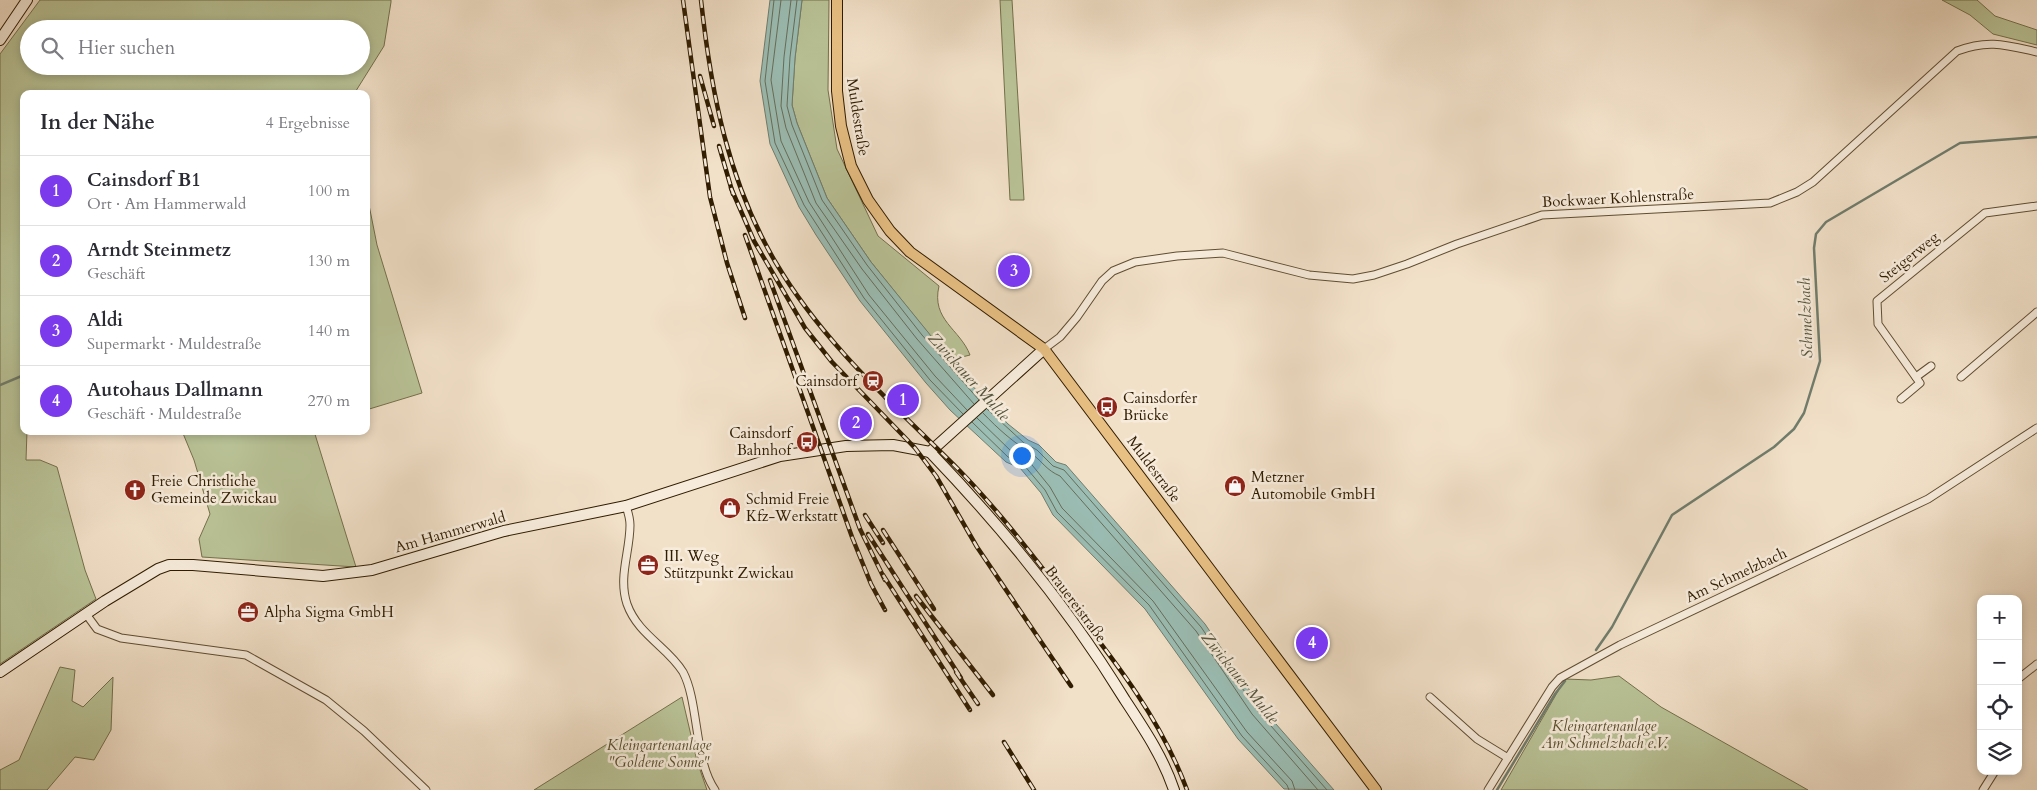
<!DOCTYPE html>
<html lang="de">
<head>
<meta charset="utf-8">
<style>
	body { margin:0; font-family:Cardo,serif; background:#f2f2f3; color:#2b2b33 }
	.controls { position:absolute; right:15px; bottom:15px; display:grid; overflow:hidden; border-radius:10px; box-shadow:0 2px 8px #0003 }
	.controls button { width:45px; height:45px; display:grid; place-items:center; padding:0; border:0; border-bottom:1px solid #e1e1e2; background:#fff; color:#2b2b33; font:25px sans-serif }
	.you { position:absolute; left:1021px; top:455px; width:18px; height:18px; margin:-12px; border:4px solid #fff; border-radius:50%; background:#1a73e8; box-shadow:0 0 0 8px #1a73e833 }
	.badge { display:grid; place-items:center; width:32px; height:32px; border-radius:50%; background:#7c3aed; color:#fff; font-size:16px; font-weight:700 }
	.pin { position:absolute; translate:-50% -50%; border:2px solid #fff; box-shadow:0 1px 5px #0006 }
	.list { margin:0; padding:0; list-style:none }
	h2 { display:flex; justify-content:space-between; align-items:center; height:65px; margin:0; padding:0 20px; font-size:21px }
	h2 small { font-size:16px; font-weight:400; color:#7c7c81 }
	.list li { display:grid; grid-template-columns:32px 1fr auto; gap:15px; align-items:center; box-sizing:border-box; height:70px; padding:0 20px; border-top:1px solid #e1e1e2 }
	.list b { display:block; font-size:19px; white-space:nowrap }
	.list p { margin:0; font-size:16px; white-space:nowrap; color:#7c7c81 }
	.list em { font-size:16px; font-style:normal; color:#7c7c81 }
	.icon { flex:none; width:28px; height:28px; fill:none; stroke:currentColor; stroke-width:2; stroke-linecap:round; stroke-linejoin:round }
	.map { position:relative; flex:none; width:2037px; height:790px; overflow:hidden }
	.search { position:absolute; background:#fff; box-shadow:0 2px 8px #0003; left:20px; top:20px; width:350px; height:55px; display:flex; align-items:center; gap:12px; box-sizing:border-box; padding:0 18px; border-radius:28px; color:#7c7c81; font-size:19px }
	.panel { position:absolute; background:#fff; box-shadow:0 2px 8px #0003; left:20px; top:90px; width:350px; height:345px; border-radius:10px }
	.map>svg:first-child { display:block }
</style>
</head>
<body>
<div class="map">
<svg width="2037" height="790" viewBox="0 0 2037 790">
	<rect width="100%" height="100%" fill="#f2e1c9"/>
	<filter id="stains"><feTurbulence type="fractalNoise" baseFrequency=".004" numOctaves="4"/><feColorMatrix values="0 0 0 0 .2 0 0 0 0 .09 0 0 0 0 .02 0 0 0 .5 -.17"/></filter>
	<radialGradient id="worn" r=".72"><stop offset=".6" stop-color="#630" stop-opacity="0"/><stop offset="1" stop-color="#630" stop-opacity=".3"/></radialGradient>
	<!-- green -->
	<g fill="#b9c397" stroke="#74704c" fill-rule="evenodd">
		<path d="M40,0H391V2L384,46L354,94H24V431H27L26,460H40L57,467L85,570L96,599L0,664V54ZM29,29H361V66H29Z"/>
		<path d="M802,0H829L828,90L837,149L878,236L939,286C931,320 960,329 970,355L950,360L871,262L827,198L797,123L792,105L795,58Z"/>
		<path d="M1000,0H1012L1024,200H1010Z"/>
		<path d="M1942,0H1977L1995,16L2037,30V45L1993,34L1970,15Z"/>
		<path d="M366,190L377,245L422,393L366,410Z"/>
		<path d="M182,431H314L356,567L202,557L199,539L210,514L194,460Z"/>
		<path d="M60,667L75,670L72,701L83,707L113,677L111,730L94,760L75,757L47,790H0V770L19,760Z"/>
		<path d="M1619,676L1661,707L1808,790H1501L1565,679L1591,680Z"/>
		<path d="M682,697L697,761L707,790H534Z"/>
	</g>
	<!-- water -->
	<path fill="#9bbeb5" stroke="#707d6d" d="M770,0H802L795,58L792,105L797,123L827,198L871,262L966,379L1008,424L1028,440L1039,445L1056,462L1066,465L1205,624L1261,707L1334,790L1284,789L1238,739L1145,609L1053,515L1041,493L1020,468L1006,462L950,410L926,383L860,301L816,235L799,207L770,144L760,81Z"/>
	<g fill="none" stroke-linecap="round" stroke-linejoin="round">
		<!-- shore -->
		<g stroke="#666d5a" stroke-width="1">
			<path d="M774,0L765,81L775,143L804,205L864,298L930,380L963,414"/>
			<path d="M781,0L771,80L781,141L809,202L869,295L935,376L967,410"/>
			<path d="M791,0L784,57L781,106L786,128L816,203L862,269L917,339L974,404"/>
			<path d="M797,0L790,57L787,106L792,125L822,200L867,265L922,335L979,400"/>
			<path d="M987,409L1024,443L1037,450L1053,466L1064,470L1201,627L1257,710L1327,790"/>
			<path d="M983,413C998,429 1013,442 1032,454C1043,462 1046,470 1060,476L1196,631L1252,714L1318,790"/>
			<path d="M977,418L1012,452L1028,460L1050,487L1062,508L1153,601L1247,732L1292,781L1295,790"/>
			<path d="M972,422L1008,457L1023,464L1045,490L1057,512L1149,605L1242,736L1287,785L1289,790"/>
		</g>
		<!-- stream -->
		<g stroke="#707d6d" stroke-width="2.5">
			<path d="M0,385L24,375"/>
			<path d="M1596,650L1612,627L1672,515L1774,447L1794,429L1804,413L1820,361L1814,248L1816,234L1826,222L1960,143L2037,137"/>
			<path d="M1497,790L1555,694L1565,681"/>
		</g>
		<!-- street casing -->
		<g stroke="#604d32" stroke-width="9">
			<g id="street">
				<path d="M1044,349L1060,337L1077,317L1102,281L1113,271L1135,262L1177,256L1223,253L1309,275L1353,279L1374,275L1407,264L1457,244L1542,215L1770,203L1797,192L1813,182L1957,51C1988,39 2006,45 2037,52"/>
				<path d="M1916,377L1931,366"/>
				<path d="M1961,377L2037,312"/>
				<path d="M1901,399L1920,383L1878,324L1877,301L1985,213L2037,206"/>
				<path d="M626,506C628,512 630,518 630,525C630,552 618,577 627,604C638,635 668,647 683,672C699,702 694,760 715,790"/>
				<path d="M86,614L97,629L121,638L246,655L326,700L364,731L426,790"/>
				<path d="M2018,679L2037,664"/>
				<path d="M1430,697L1477,739L1508,758"/>
				<path d="M1488,790L1552,687L1560,678L1620,645L1928,499L2037,428"/>
				<path d="M1983,790L1995,771"/>
			</g>
		</g>
		<!-- secondary casing -->
		<g stroke="#301c00" stroke-width="12">
			<g id="secondary">
				<path d="M0,40L27,0"/>
				<path d="M930,452C1003,528 1070,610 1125,700C1144,729 1163,757 1174,790"/>
				<path d="M930,452L1044,349"/>
				<path d="M0,672L105,601L158,569L169,565H193L323,576L372,570L504,531L626,506L780,456L846,446L893,445L930,452"/>
			</g>
		</g>
		<!-- primary casing -->
		<g stroke="#301c00" stroke-width="12">
			<path id="primary" d="M837,0V91L841,126L851,166L868,200L890,231L910,252L1044,349L1376,790"/>
		</g>
		<!-- street -->
		<use href="#street" stroke="#f7ecdc" stroke-width="7"/>
		<!-- secondary -->
		<use href="#secondary" stroke="#f7ecdc" stroke-width="10"/>
		<!-- primary -->
		<use href="#primary" stroke="#e9c084" stroke-width="10"/>
		<!-- rail casing -->
		<g stroke="#301c00" stroke-width="4.5">
			<g id="rail">
				<path d="M683,0L710,197L727,263L745,318"/>
				<path d="M701,0C711,92 728,182 776,263C824,344 893,404 959,470C999,511 1033,556 1068,601C1114,660 1161,719 1187,790"/>
				<path d="M700,76L714,126"/>
				<path d="M719,146L733,194"/>
				<path d="M731,188L754,241L805,328L832,362L915,448L936,476L977,547L1071,686"/>
				<path d="M745,235L852,537L871,584L885,610"/>
				<path d="M770,280L860,529L885,580"/>
				<path d="M865,515L883,543"/>
				<path d="M883,530L934,609"/>
				<path d="M868,534L961,678"/>
				<path d="M883,575L970,710"/>
				<path d="M916,596L993,695"/>
				<path d="M956,672L978,704"/>
				<path d="M1004,742L1034,790"/>
			</g>
		</g>
		<!-- rail -->
		<use href="#rail" stroke="#f7ecdc" stroke-width="2.5" stroke-dasharray="8" stroke-linecap="butt"/>
	</g>
	<!-- icons -->
	<defs>
		<g id="station-disc" transform="scale(1.125)"><circle r="9.5" fill="#8f2418" stroke="#f7ecdc"/><path d="M-3-6H3Q5-6 5-4V2Q5 4 3 4L4.5 6H3L1.5 4h-3L-3 6H-4.5L-3 4Q-5 4-5 2V-4Q-5-6-3-6ZM-3.5-4v3h7v-3ZM-3.5 1v1.5H-2V1ZM2 1v1.5H3.5V1Z" fill="#fff"/></g>
		<g id="bus-disc" transform="scale(1.125)"><circle r="9.5" fill="#8f2418" stroke="#f7ecdc"/><path d="M-5-6H5V4H4V6H2V4H-2V6H-4V4H-5ZM-3.5-4V0h7V-4ZM-3.5 1.2v1.5H-2V1.2ZM2 1.2v1.5H3.5V1.2Z" fill="#fff"/></g>
		<g id="shop-disc" transform="scale(1.125)"><circle r="9.5" fill="#8f2418" stroke="#f7ecdc"/><path d="M-5-2.5h2.3a2.7 3.5 0 0 1 5.4 0H5L5.5 6h-11ZM-1.5-2.5h3a1.5 2.3 0 0 0-3 0Z" fill="#fff"/></g>
		<g id="church-disc" transform="scale(1.125)"><circle r="9.5" fill="#8f2418" stroke="#f7ecdc"/><path d="M-1.2-6h2.4v3.5h3.3v2.4h-3.3V6h-2.4V-.1h-3.3v-2.4h3.3Z" fill="#fff"/></g>
		<g id="office-disc" transform="scale(1.125)"><circle r="9.5" fill="#8f2418" stroke="#f7ecdc"/><path d="M-6-3h4V-5.5h4V-3h4V5H-6ZM-1-4.5V-3h2v-1.5ZM-6 0V1H6V0Z" fill="#fff"/></g>
	</defs>
	<g fill-rule="evenodd">
		<use href="#station-disc" x="873" y="381"/>
		<use href="#bus-disc" x="1107" y="407"/>
		<use href="#bus-disc" x="807" y="442"/>
		<use href="#shop-disc" x="1235" y="486"/>
		<use href="#church-disc" x="135" y="490"/>
		<use href="#shop-disc" x="730" y="508"/>
		<use href="#office-disc" x="648" y="565"/>
		<use href="#office-disc" x="248" y="612"/>
	</g>
	<g text-anchor="middle" dominant-baseline="central" stroke-width="5" stroke-linejoin="round" paint-order="stroke">
		<!-- street labels -->
		<g font-size="15" fill="#301c00" stroke="#f7ecdc">
			<text transform="translate(858 117) rotate(81)">Muldestraße</text>
			<text transform="translate(1618 198) rotate(-3)">Bockwaer Kohlenstraße</text>
			<text transform="translate(1909 257) rotate(-39)">Steigerweg</text>
			<text transform="translate(1154 469) rotate(53)">Muldestraße</text>
			<text transform="translate(450 532) rotate(-16)">Am Hammerwald</text>
			<text transform="translate(1736 575) rotate(-25)">Am Schmelzbach</text>
			<text transform="translate(1076 604) rotate(53)">Brauereistraße</text>
		</g>
		<!-- poi labels -->
		<g font-size="15" fill="#301c00" stroke="#f7ecdc" text-anchor="start">
			<text x="857" y="381" text-anchor="end">Cainsdorf</text>
			<text x="1123" y="398">Cainsdorfer<tspan x="1123" dy="17">Brücke</tspan></text>
			<text x="791" y="433" text-anchor="end">Cainsdorf<tspan x="791" dy="17">Bahnhof</tspan></text>
			<text x="1251" y="477">Metzner<tspan x="1251" dy="17">Automobile GmbH</tspan></text>
			<text x="151" y="481">Freie Christliche<tspan x="151" dy="17">Gemeinde Zwickau</tspan></text>
			<text x="746" y="499">Schmid Freie<tspan x="746" dy="17">Kfz-Werkstatt</tspan></text>
			<text x="664" y="556">III. Weg<tspan x="664" dy="17">Stützpunkt Zwickau</tspan></text>
			<text x="264" y="612">Alpha Sigma GmbH</text>
		</g>
		<!-- park labels -->
		<g font-size="15" font-style="italic" fill="#594e2d" stroke="#f7ecdc">
			<text x="1604" y="726">Kleingartenanlage<tspan x="1604" dy="17">Am Schmelzbach e.V.</tspan></text>
			<text x="659" y="745">Kleingartenanlage<tspan x="659" dy="17">"Goldene Sonne"</tspan></text>
		</g>
		<!-- water labels -->
		<g font-size="16" font-style="italic" fill="#55553f" stroke="#f7ecdc">
			<text transform="translate(1806 318) rotate(-92)">Schmelzbach</text>
			<text transform="translate(969 377) rotate(48)">Zwickauer Mulde</text>
			<text transform="translate(1240 678) rotate(51)">Zwickauer Mulde</text>
		</g>
	</g>
	<rect width="100%" height="100%" filter="url(#stains)"/>
	<rect width="100%" height="100%" fill="url(#worn)"/>
</svg>
<div class="controls">
<button>+</button>
<button>−</button>
<button><svg class="icon" aria-label="locate" viewBox="0 0 24 24"><circle cx="12" cy="12" r="6"/><path d="M12 2v4M12 18v4M2 12h4M18 12h4"/></svg></button>
<button><svg class="icon" aria-label="layers" viewBox="0 0 24 24"><path d="M12 4l9 5-9 5-9-5zM3 14l9 5 9-5"/></svg></button>
</div>
<div class="you"></div>
<div class="pin badge" style="left:903px;top:400px">1</div>
<div class="pin badge" style="left:856px;top:423px">2</div>
<div class="pin badge" style="left:1014px;top:271px">3</div>
<div class="pin badge" style="left:1312px;top:643px">4</div>
<div class="search"><svg class="icon" aria-label="search" viewBox="0 0 24 24"><circle cx="10" cy="10" r="6"/><path d="M15 15l6 6"/></svg>Hier suchen</div>
<section class="panel">
<h2>In der Nähe<small>4 Ergebnisse</small></h2>
<ul class="list">
<li><span class="badge">1</span><div><b>Cainsdorf B1</b><p>Ort · Am Hammerwald</p></div><em>100 m</em></li>
<li><span class="badge">2</span><div><b>Arndt Steinmetz</b><p>Geschäft</p></div><em>130 m</em></li>
<li><span class="badge">3</span><div><b>Aldi</b><p>Supermarkt · Muldestraße</p></div><em>140 m</em></li>
<li><span class="badge">4</span><div><b>Autohaus Dallmann</b><p>Geschäft · Muldestraße</p></div><em>270 m</em></li>
</ul>
</section>
</div>
</body>
</html>
